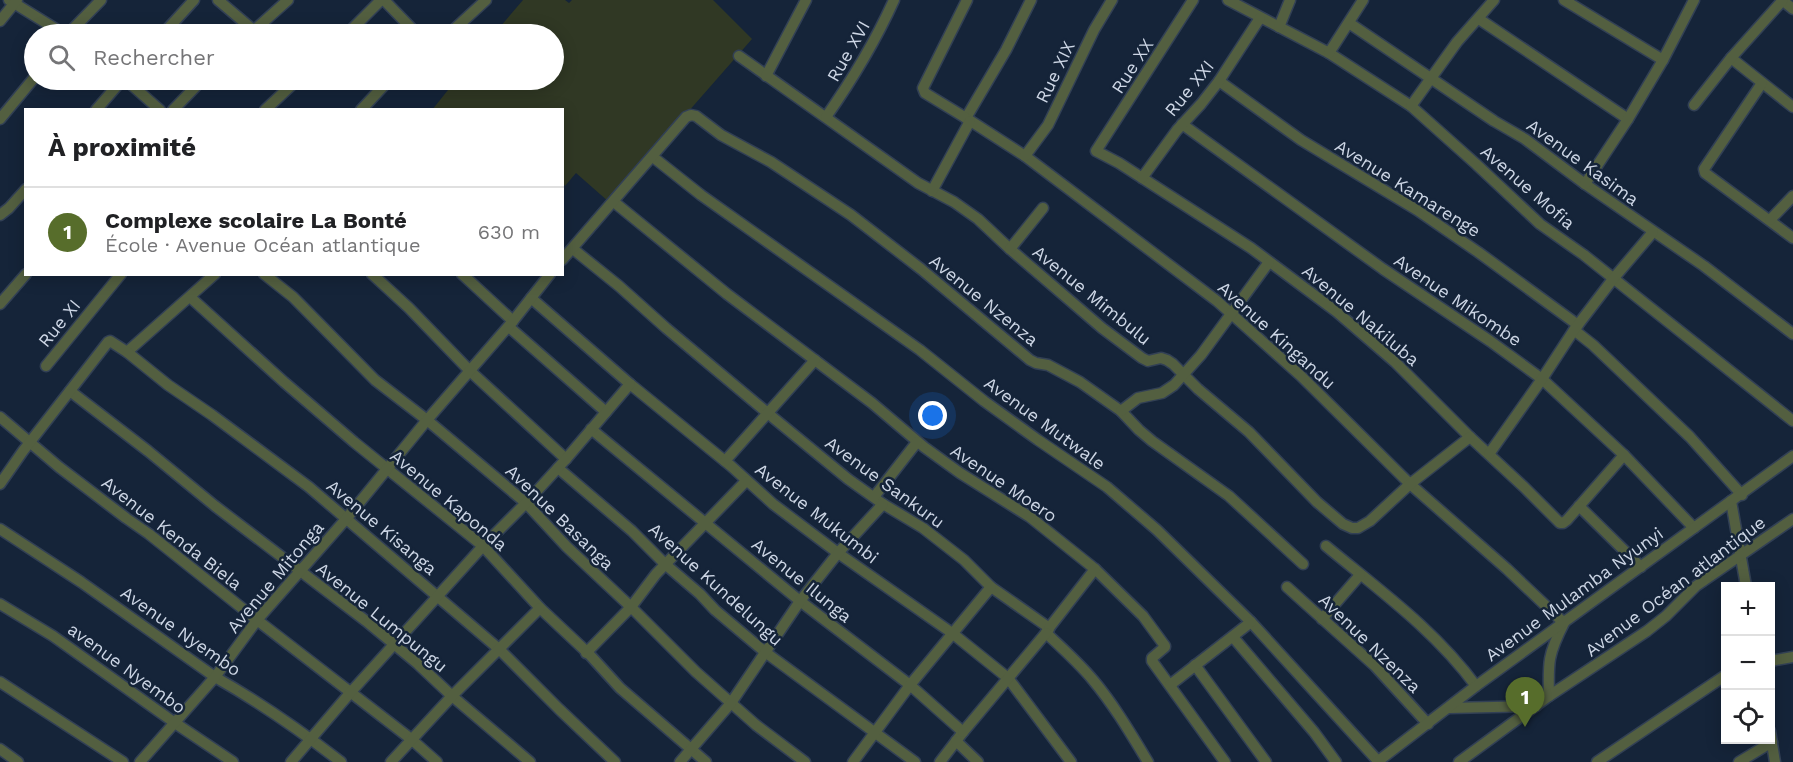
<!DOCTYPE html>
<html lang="fr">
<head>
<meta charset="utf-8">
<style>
	body { margin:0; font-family:"Work Sans",sans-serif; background:#f2f2f2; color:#202124 }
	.controls { position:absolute; right:18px; bottom:18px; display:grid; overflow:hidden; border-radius:0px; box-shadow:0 3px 15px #0003 }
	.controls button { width:54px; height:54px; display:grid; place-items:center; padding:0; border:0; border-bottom:2px solid #e0e0e0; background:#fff; color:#202124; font:30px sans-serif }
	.you { position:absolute; left:933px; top:416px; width:21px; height:21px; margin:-15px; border:4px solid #fff; border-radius:50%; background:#1a73e8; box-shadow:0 0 0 9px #1a73e833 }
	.badge { display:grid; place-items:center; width:39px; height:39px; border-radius:50%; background:#576d2b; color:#fff; font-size:20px; font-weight:700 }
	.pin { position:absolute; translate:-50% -50px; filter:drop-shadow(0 2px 3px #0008) }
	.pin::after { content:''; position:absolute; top:32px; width:21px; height:18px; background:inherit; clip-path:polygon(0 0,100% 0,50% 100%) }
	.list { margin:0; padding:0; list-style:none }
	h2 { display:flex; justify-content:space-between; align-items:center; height:78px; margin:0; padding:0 24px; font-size:26px }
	h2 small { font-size:20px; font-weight:400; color:#757577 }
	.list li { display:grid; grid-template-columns:39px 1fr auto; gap:18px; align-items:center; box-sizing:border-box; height:90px; padding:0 24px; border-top:2px solid #e0e0e0 }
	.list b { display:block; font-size:22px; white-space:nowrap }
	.list p { margin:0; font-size:20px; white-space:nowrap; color:#757577 }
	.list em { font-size:20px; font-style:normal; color:#757577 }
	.icon { flex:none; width:33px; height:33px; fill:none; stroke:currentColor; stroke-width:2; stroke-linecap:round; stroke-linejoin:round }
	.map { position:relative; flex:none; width:1793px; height:762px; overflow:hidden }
	.search { position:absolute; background:#fff; box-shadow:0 3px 15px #0003; left:24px; top:24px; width:540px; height:66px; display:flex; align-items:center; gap:15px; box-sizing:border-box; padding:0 21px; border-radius:33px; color:#757577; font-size:22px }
	.panel { position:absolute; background:#fff; box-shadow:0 3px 15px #0003; left:24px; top:108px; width:540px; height:168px; border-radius:0px }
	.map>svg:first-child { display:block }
</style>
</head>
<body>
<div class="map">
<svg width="1793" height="762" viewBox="0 0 1793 762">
	<rect width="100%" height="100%" fill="#152439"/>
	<!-- green -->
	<path fill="#303824" d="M523,0H565L569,3L572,0H713L752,39L609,202L576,173L565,186L563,183L562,110H432L456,80H554V34H494Z"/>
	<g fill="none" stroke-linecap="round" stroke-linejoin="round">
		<!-- minor casing -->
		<g stroke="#324055" stroke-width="13">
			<g id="minor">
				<path d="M9,0L64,34"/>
				<path d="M218,0L258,34"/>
				<path d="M384,0L417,34"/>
				<path d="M1031,0L1006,50L966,118L1025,156L1217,301L1301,376L1410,484L1507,569L1564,623C1548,654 1548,662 1549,696"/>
				<path d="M1193,0L1096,151L1119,163L1251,248L1337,312L1395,362L1470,437L1524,487L1560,523H1563L1567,520L1624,455"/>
				<path d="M1228,0L1329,53L1411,106L1476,164L1540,224L1584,255L1793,421"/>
				<path d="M1564,0L1663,60"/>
				<path d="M1782,0L1793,9"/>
				<path d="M1479,19L1628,119"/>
				<path d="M0,21L17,0"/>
				<path d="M1349,23L1494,121L1525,139L1585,184L1704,266L1793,334"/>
				<path d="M1279,27L1290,0"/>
				<path d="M68,34L101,0"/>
				<path d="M163,34L194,0"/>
				<path d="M250,34L288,0"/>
				<path d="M347,34L381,0"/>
				<path d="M449,34L486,0"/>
				<path d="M1329,53L1363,0"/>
				<path d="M739,56L918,183L954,202L978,219L1010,249L1102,328L1142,358L1148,361L1161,358L1167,360L1173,364L1198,389L1249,432L1317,502L1343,524L1352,528H1358L1370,521L1410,484L1470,437"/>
				<path d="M1731,58L1793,107"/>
				<path d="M766,76L806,0"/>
				<path d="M126,80L160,110"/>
				<path d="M1219,81L1301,140L1417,210L1478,252L1578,325"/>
				<path d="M1762,83L1704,169L1705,173L1793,238"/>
				<path d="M1694,105L1731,58L1783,0"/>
				<path d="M1411,106L1457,42L1494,0"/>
				<path d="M96,110L122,80"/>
				<path d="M173,110L202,80"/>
				<path d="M265,110L297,80"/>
				<path d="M361,110L389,80"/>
				<path d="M826,117C852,80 875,42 894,0"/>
				<path d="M966,118L925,93L923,88L967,0"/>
				<path d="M0,119L34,78"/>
				<path d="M1182,124L1383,269L1490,341L1542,379L1624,455L1694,528"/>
				<path d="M1025,156L1048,125L1094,30L1112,0"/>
				<path d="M653,157L701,195L920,350L984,401L1038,440L1107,487L1157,530L1251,622L1378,761"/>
				<path d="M1142,178L1177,130L1201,104L1219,81L1260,18"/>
				<path d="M1585,184L1628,119L1663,60L1694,0"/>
				<path d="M932,191L970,121"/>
				<path d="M614,202L727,294L872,403L924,447L960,473L1030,517L1095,569L1143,616L1165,646V647L1152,658V661L1225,762"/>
				<path d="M0,215L9,208L26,189"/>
				<path d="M1770,220L1793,196"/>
				<path d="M573,249L619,286L666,328L776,420L848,479L883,504L923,528L964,560L991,587L1048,627L1049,629L1046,633"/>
				<path d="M1010,249L1043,208"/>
				<path d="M562,260L686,117L691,115L696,116L721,135L771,162L851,215L921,269L1030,360L1036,363L1048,365L1080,382L1121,411L1139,430L1152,441L1229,496L1303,564"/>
				<path d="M264,274L293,297L375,380L427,420L526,503L567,547L631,607L696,672L756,725L805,762"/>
				<path d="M372,274L409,308L470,371L566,459"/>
				<path d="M462,274L513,321"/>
				<path d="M190,297L284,382L354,442L483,546L540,608L589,654L620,688L706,762"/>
				<path d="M531,298L630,384L731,466L773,504L838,553L952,633L1008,678L1071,762"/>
				<path d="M0,304L26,274"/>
				<path d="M509,327L606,412"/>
				<path d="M1574,330L1593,345L1690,437L1742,495"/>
				<path d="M127,352L215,274"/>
				<path d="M46,366L121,274"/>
				<path d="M70,391L148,451L215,506L366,621L418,664L452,696L530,762"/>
				<path d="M1121,411L1138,398L1162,393L1174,385L1201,355L1269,262"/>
				<path d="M0,417L59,467L126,518L149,534L257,620L411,739L437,762"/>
				<path d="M591,429L800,601L910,685L963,732L940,762"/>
				<path d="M1489,454L1542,379L1574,330L1613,279L1653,232"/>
				<path d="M725,461L815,360"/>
				<path d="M558,468L632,531L665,564L700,594L715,610L765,652L915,762"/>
				<path d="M0,484L23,451L108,342L110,341L127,352L168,385L212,415L309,487L499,649L559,709L615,762"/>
				<path d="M874,497L917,442"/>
				<path d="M1731,501L1746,586"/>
				<path d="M1579,506L1641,567"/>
				<path d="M0,529L81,582L215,677C259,702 301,731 341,762"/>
				<path d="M1326,546C1379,590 1435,630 1476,686"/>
				<path d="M1287,587L1375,666L1428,724"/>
				<path d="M0,604L53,636L175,723L233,762"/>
				<path d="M1322,619L1360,575"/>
				<path d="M1049,628L1095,569"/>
				<path d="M1046,633C1062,648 1079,663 1093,680C1114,705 1131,734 1148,762"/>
				<path d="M1233,637L1314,732L1336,762"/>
				<path d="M586,653L631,607L656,574L746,481"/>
				<path d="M1770,661L1793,657"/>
				<path d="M1195,665L1266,762"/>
				<path d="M0,682L123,762"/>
				<path d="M1170,685L1251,622"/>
				<path d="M1449,708L1536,706"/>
				<path d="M1770,731L1775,762"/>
				<path d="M963,732L1046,633"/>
				<path d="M956,741L978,762"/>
				<path d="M0,749L18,762"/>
				<path d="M140,762L215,677L257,620L346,519L427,420L513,321L550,274"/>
				<path d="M291,762L350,693L483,546L526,503L566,459L630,384"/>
				<path d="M391,762L452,696L540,608"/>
				<path d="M680,762L731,703L800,601L838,553L883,504"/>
				<path d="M853,762L910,685L991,587"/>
				<path d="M1377,762L1476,686L1793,456"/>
				<path d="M1459,762L1549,696L1647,631L1666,616L1696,586L1793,519"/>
				<path d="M1597,762L1726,675"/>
				<path d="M1739,762L1772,742"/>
			</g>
		</g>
		<!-- minor -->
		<use href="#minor" stroke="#535f40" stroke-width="10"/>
	</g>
	<g text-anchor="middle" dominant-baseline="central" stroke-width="5" stroke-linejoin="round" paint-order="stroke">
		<!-- street labels -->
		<g font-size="18" fill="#cdd6e5" stroke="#152439">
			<text transform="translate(848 51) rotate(-60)">Rue XVI</text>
			<text transform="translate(1132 66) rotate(-57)">Rue XX</text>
			<text transform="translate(1055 72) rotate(-64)">Rue XIX</text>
			<text transform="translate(1189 88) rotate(-51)">Rue XXI</text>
			<text transform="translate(1583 162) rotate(36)">Avenue Kasima</text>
			<text transform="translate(1528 187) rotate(41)">Avenue Mofia</text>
			<text transform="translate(1408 188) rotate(32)">Avenue Kamarenge</text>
			<text transform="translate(1092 295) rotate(39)">Avenue Mimbulu</text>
			<text transform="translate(984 300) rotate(39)">Avenue Nzenza</text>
			<text transform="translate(1458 300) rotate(34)">Avenue Mikombe</text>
			<text transform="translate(1361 315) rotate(40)">Avenue Nakiluba</text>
			<text transform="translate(59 323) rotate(-51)">Rue XI</text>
			<text transform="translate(1277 335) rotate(42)">Avenue Kingandu</text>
			<text transform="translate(1045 423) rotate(36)">Avenue Mutwale</text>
			<text transform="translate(885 482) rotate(36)">Avenue Sankuru</text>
			<text transform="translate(1004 483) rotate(34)">Avenue Moero</text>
			<text transform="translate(449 500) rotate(40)">Avenue Kaponda</text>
			<text transform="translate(817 513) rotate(38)">Avenue Mukumbi</text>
			<text transform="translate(560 517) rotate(44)">Avenue Basanga</text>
			<text transform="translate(382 527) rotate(40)">Avenue Kisanga</text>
			<text transform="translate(172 533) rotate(38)">Avenue Kenda Biela</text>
			<text transform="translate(275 577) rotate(-50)">Avenue Mitonga</text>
			<text transform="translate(802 580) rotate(39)">Avenue Ilunga</text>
			<text transform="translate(716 584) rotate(42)">Avenue Kundelungu</text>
			<text transform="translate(1675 586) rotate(-37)">Avenue Océan atlantique</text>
			<text transform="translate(1574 594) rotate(-36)">Avenue Mulamba Nyunyi</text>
			<text transform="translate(382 617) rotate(39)">Avenue Lumpungu</text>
			<text transform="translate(181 631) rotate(35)">Avenue Nyembo</text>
			<text transform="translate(1370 643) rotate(44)">Avenue Nzenza</text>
			<text transform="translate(127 668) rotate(36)">avenue Nyembo</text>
		</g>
	</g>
</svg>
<div class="controls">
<button>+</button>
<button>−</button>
<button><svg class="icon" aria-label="locate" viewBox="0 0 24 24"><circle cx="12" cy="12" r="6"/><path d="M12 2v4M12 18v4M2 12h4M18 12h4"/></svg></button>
</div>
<div class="you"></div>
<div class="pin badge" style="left:1525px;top:727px">1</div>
<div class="search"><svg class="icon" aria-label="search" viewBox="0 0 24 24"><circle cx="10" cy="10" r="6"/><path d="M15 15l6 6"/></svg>Rechercher</div>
<section class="panel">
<h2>À proximité<small></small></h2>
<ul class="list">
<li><span class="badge">1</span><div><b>Complexe scolaire La Bonté</b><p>École · Avenue Océan atlantique</p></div><em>630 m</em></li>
</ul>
</section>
</div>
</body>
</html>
